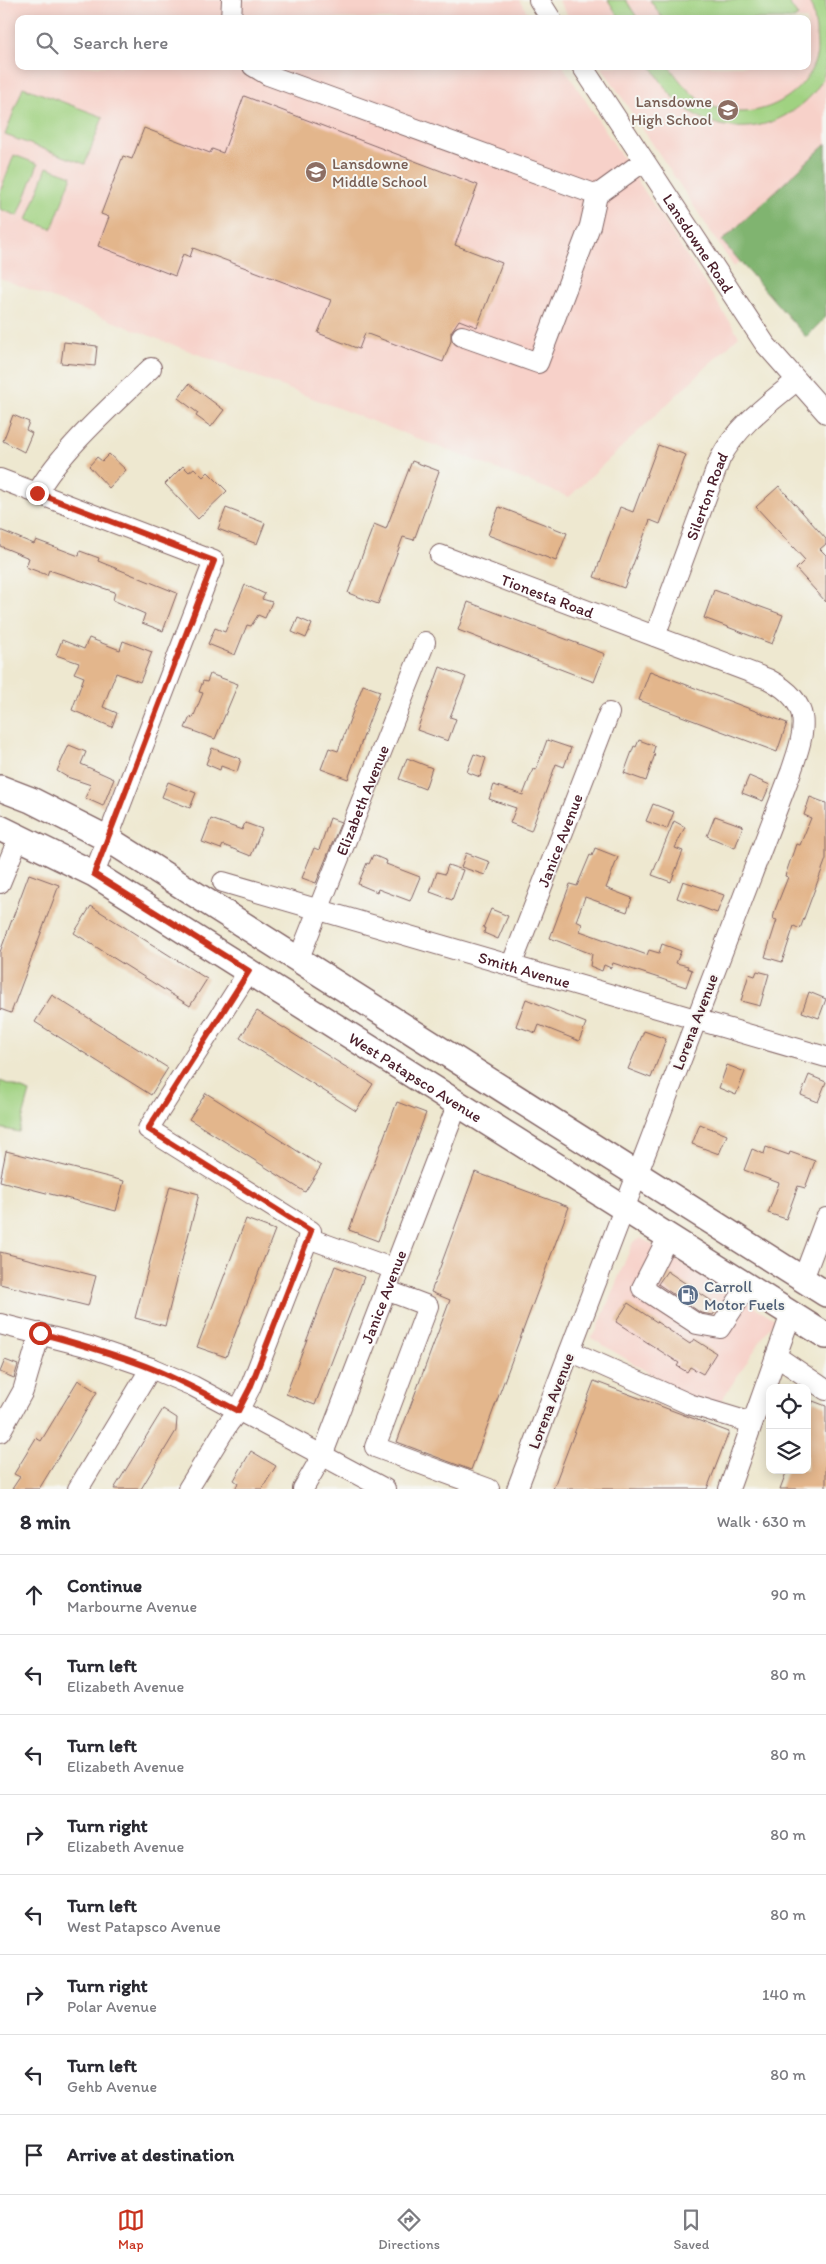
<!DOCTYPE html>
<html lang="en">
<head>
<meta charset="utf-8">
<style>
	body { margin:0; font-family:Itim,sans-serif; background:#f7f7f7; color:#2b2b33 }
	.controls { position:absolute; right:15px; bottom:15px; display:grid; overflow:hidden; border-radius:10px; box-shadow:0 2px 12px #0003 }
	.controls button { width:45px; height:45px; display:grid; place-items:center; padding:0; border:0; border-bottom:1px solid #e1e1e2; background:#fff; color:#2b2b33; font:25px sans-serif }
	.stop { position:absolute; width:15px; height:15px; margin:-11px; border:4px solid #c8321e; border-radius:50%; background:#fff }
	.stop.end { background:#c8321e; border-color:#fff; box-shadow:0 1px 5px #0008 }
	.list { margin:0; padding:0; list-style:none }
	h2 { display:flex; justify-content:space-between; align-items:center; height:65px; margin:0; padding:0 20px; font-size:21px }
	h2 small { font-size:16px; font-weight:400; color:#7c7c81 }
	.list li { display:grid; grid-template-columns:32px 1fr auto; gap:15px; align-items:center; box-sizing:border-box; height:80px; padding:0 20px; border-top:1px solid #e1e1e2 }
	.list b { display:block; font-size:19px; white-space:nowrap }
	.list p { margin:0; font-size:16px; white-space:nowrap; color:#7c7c81 }
	.list em { font-size:16px; font-style:normal; color:#7c7c81 }
	.icon { flex:none; width:28px; height:28px; fill:none; stroke:currentColor; stroke-width:2; stroke-linecap:round; stroke-linejoin:round }
	.map { position:relative; flex:none; width:826px; height:1489px; overflow:hidden }
	.search { position:absolute; background:#fff; box-shadow:0 2px 12px #0003; left:15px; right:15px; top:15px; height:55px; display:flex; align-items:center; gap:12px; box-sizing:border-box; padding:0 18px; border-radius:10px; color:#7c7c81; font-size:19px }
	.sheet { height:705px; background:#fff }
	nav { display:flex; justify-content:space-around; align-items:center; box-sizing:border-box; height:70px; border-top:1px solid #e1e1e2; background:#fff; font-size:14px; color:#7c7c81 }
	nav a { display:grid; justify-items:center; gap:2px }
	nav .on { color:#c8321e }
	.map>svg:first-child { display:block }
</style>
</head>
<body>
<div class="map">
<svg width="826" height="1489" viewBox="0 0 826 1489">
	<rect width="100%" height="100%" fill="#f6f6f2"/>
	<filter id="ink" filterUnits="userSpaceOnUse"><feTurbulence type="fractalNoise" baseFrequency=".02" numOctaves="2"/><feDisplacementMap in="SourceGraphic" scale="10" xChannelSelector="R" yChannelSelector="G"/><feConvolveMatrix kernelMatrix="1 2 1 2 8 2 1 2 1" color-interpolation-filters="sRGB"/></filter>
	<filter id="wash" filterUnits="userSpaceOnUse"><feTurbulence type="fractalNoise" baseFrequency=".0096" numOctaves="4" result="noise"/><feDisplacementMap in="SourceGraphic" scale="20" xChannelSelector="R" yChannelSelector="G"/><feGaussianBlur stdDeviation="1.12" result="paint"/><feColorMatrix in="noise" values="0 0 0 0 0 0 0 0 0 0 0 0 0 0 0 0 0 1.4 0 .05"/><feComposite in="paint" operator="in"/></filter>
	<g filter="url(#wash)">
		<rect width="100%" height="100%" fill="#eee8d0"/>
		<!-- built -->
		<g fill="#f7d1c9">
			<path d="M0,0H519L532,19H19V66H563L739,336L569,497L0,278Z"/>
			<path d="M558,0H826V153L734,267L601,66H807V19H570Z"/>
			<path d="M641,1238L775,1319L717,1407L690,1398L590,1337L596,1332L633,1242Z"/>
		</g>
		<!-- green -->
		<g fill="#a0d281" stroke="#757856">
			<path d="M608,0H626L638,19H620Z"/>
			<path d="M650,0H787L798,16L794,19H663Z"/>
			<path d="M808,0H826C826,16 826,60 825,72C820,89 806,103 791,112C757,134 717,132 685,108C670,97 661,81 651,66H669C681,83 694,100 714,107C754,123 805,99 816,57C818,49 816,37 816,30C814,19 814,9 808,0Z"/>
			<path d="M23,87L103,117L85,164L5,135Z"/>
			<path d="M14,155L38,164L18,216L0,209V192Z"/>
			<path d="M47,167L72,176L52,229L27,220Z"/>
			<path d="M0,1081L30,1092L19,1132L0,1128Z"/>
		</g>
		<!-- forest -->
		<path fill="#80b46f" stroke="#656a4d" d="M826,144V317L806,337L722,241Z"/>
		<g id="blocks">
			<!-- building -->
			<g fill="#e3b68c">
				<path d="M244,96L478,185L455,245L502,263L477,327L459,320L451,332V341L443,362L365,333L359,349L318,333L331,300L193,248L190,257L183,254L175,276L98,246L109,217L101,214L123,156L132,159L144,128L210,153L212,149L223,153Z"/>
				<path d="M64,342L97,346L95,366L61,363Z"/>
				<path d="M189,384L224,410L211,427L196,416L198,413L178,398Z"/>
				<path d="M13,415L29,422L26,430L32,433L24,452L3,441Z"/>
				<path d="M658,445L686,455L660,524L650,520L624,588L594,577L620,507L633,512Z"/>
				<path d="M109,454L126,470L109,488L89,466L97,457L102,461Z"/>
				<path d="M412,461L439,471L414,540L403,537L378,604L348,593L374,524L386,529Z"/>
				<path d="M183,466L189,472L194,468L203,477L208,472L227,491L198,519L165,484Z"/>
				<path d="M779,486L826,539V544L820,549L826,555V602L796,569L805,560L756,507Z"/>
				<path d="M499,507L567,533L556,561L488,535Z"/>
				<path d="M226,508L265,523L257,544L218,529Z"/>
				<path d="M0,530L34,544L36,540L79,556L80,551L99,558L98,561L177,593L163,631L142,623L145,614L113,600L115,592L49,570L47,575L26,567L29,558L0,546Z"/>
				<path d="M245,585L265,594L262,599L272,602L265,618L258,615L251,626L247,625L235,655L208,644L215,628L225,632Z"/>
				<path d="M714,590L783,615L772,644L704,618Z"/>
				<path d="M468,602L605,654L594,682L458,630Z"/>
				<path d="M298,618L312,624L306,638L292,632Z"/>
				<path d="M89,638L120,650L123,641L152,652L140,682L116,673L103,707L117,713L112,727L72,710L84,677L74,673L79,663L56,655L62,640L84,649Z"/>
				<path d="M440,667L466,677L450,717L456,719L448,741L417,730Z"/>
				<path d="M650,671L787,723L777,752L639,700Z"/>
				<path d="M210,674L238,684L215,739L185,728L190,717L193,718L203,693L199,692L203,681L207,682Z"/>
				<path d="M363,685L380,691L348,779L321,769L329,748L338,751Z"/>
				<path d="M547,740L571,748L564,767L556,764L531,831L510,823L516,808L489,799L494,785L523,795L533,769L536,770Z"/>
				<path d="M639,740L655,746L653,753L655,754L646,781L624,773L634,746L636,747Z"/>
				<path d="M69,745L86,752L81,764L114,779L103,806L85,798L91,785L67,777L57,771Z"/>
				<path d="M212,748L241,759L237,772L221,766L220,770L206,764Z"/>
				<path d="M474,754L486,758L480,777L467,772Z"/>
				<path d="M407,758L432,768L425,789L399,779Z"/>
				<path d="M749,776L770,785L763,801L742,793Z"/>
				<path d="M168,782L196,793L190,808L162,797Z"/>
				<path d="M810,797L826,803V859L800,929L794,926L782,962L765,957L777,920L773,919L775,910L788,877L785,876L796,844L800,845L811,818L804,815Z"/>
				<path d="M653,804L674,812L667,829L646,821Z"/>
				<path d="M715,816L743,826L735,848L707,836Z"/>
				<path d="M330,818L341,822L316,883L302,878L314,848L319,850Z"/>
				<path d="M211,819L242,830L245,823L262,829L251,856L223,845L221,849L202,842Z"/>
				<path d="M674,821L685,827L675,848L683,851L671,882L652,875Z"/>
				<path d="M595,848L618,857L606,888L632,898L627,912L585,897L576,921L582,924L580,931L647,955L649,950L659,953L662,944L681,951L676,963L688,966L687,968L692,970L686,987L613,963L611,968L604,965L602,971L590,966L592,954L550,938L570,884L577,886L590,855L592,856Z"/>
				<path d="M466,853L490,862L485,875L461,867Z"/>
				<path d="M373,855L387,861L386,864L420,877L410,901L378,889L377,892L358,884L367,863L369,864Z"/>
				<path d="M448,865L463,870L452,900L430,892L437,872L445,874Z"/>
				<path d="M29,874L59,885L11,1013L0,1009V952Z"/>
				<path d="M683,881L724,895L717,913L677,898Z"/>
				<path d="M91,906L207,979L190,1006L74,933Z"/>
				<path d="M491,909L508,916L498,939L484,933L485,928H483Z"/>
				<path d="M757,971L769,974L760,1006L741,1001L749,974L755,976Z"/>
				<path d="M809,992L826,999L819,1018L802,1012Z"/>
				<path d="M52,995L168,1068L151,1095L35,1022Z"/>
				<path d="M526,999L586,1023L579,1041L539,1025L536,1033L516,1026Z"/>
				<path d="M257,1011L373,1084L356,1111L240,1038Z"/>
				<path d="M644,1031L666,1039L651,1078L628,1069Z"/>
				<path d="M727,1065L745,1072L736,1095L719,1088Z"/>
				<path d="M809,1075L826,1082L818,1102L801,1095Z"/>
				<path d="M206,1093L321,1166L305,1192L189,1119Z"/>
				<path d="M397,1102L426,1113L378,1241L349,1230Z"/>
				<path d="M700,1124L727,1135L719,1154L692,1144Z"/>
				<path d="M766,1147L789,1155L790,1152L815,1161L805,1188L798,1186L786,1219L768,1213L779,1183L744,1170L752,1149L764,1154Z"/>
				<path d="M6,1151L124,1181L116,1211L0,1181Z"/>
				<path d="M475,1172L569,1207L471,1470L397,1442L450,1300L431,1292Z"/>
				<path d="M170,1186L199,1194L165,1326L135,1318Z"/>
				<path d="M246,1219L275,1230L226,1357L197,1347Z"/>
				<path d="M0,1252L96,1276L88,1306L0,1284Z"/>
				<path d="M335,1266L364,1277L315,1405L286,1394Z"/>
				<path d="M667,1271L719,1306L713,1315L701,1313L658,1284Z"/>
				<path d="M628,1303L690,1344L694,1339L716,1353L703,1374L690,1367L687,1372L677,1366L679,1363L616,1322Z"/>
				<path d="M5,1360L18,1365L14,1378L0,1372Z"/>
				<path d="M78,1380L97,1392L61,1453L39,1489H12L20,1477L14,1474L36,1438L41,1441Z"/>
				<path d="M594,1381L729,1432L707,1489H553Z"/>
				<path d="M813,1401L826,1406V1489H780L787,1470H807V1417Z"/>
				<path d="M163,1409L177,1418L176,1431L141,1489H114Z"/>
				<path d="M251,1451L276,1466L262,1489H235L238,1483L234,1480Z"/>
			</g>
		</g>
	</g>
	<g filter="url(#ink)">
		<use href="#blocks" fill-opacity="0" stroke="#836565" stroke-width="1"/>
		<g fill="none" stroke-linecap="round" stroke-linejoin="round">
			<!-- minor casing -->
			<g stroke="#836565" stroke-width="22">
				<g id="minor">
					<path d="M539,0L551,19"/>
					<path d="M231,19L232,0"/>
					<path d="M253,66L268,75L597,195L644,161"/>
					<path id="s1" d="M582,66L765,344L826,413"/>
					<path d="M462,336L538,363L590,226L597,195"/>
					<path d="M0,479L214,561L94,874"/>
					<path d="M37,493C62,449 114,404 151,368"/>
					<path id="s2" d="M440,555L768,679C814,703 806,729 791,772L517,1489"/>
					<path id="s3" d="M655,636L720,459C737,426 768,404 796,381"/>
					<path id="s4" d="M223,882L826,1057"/>
					<path d="M0,883L14,849L23,838"/>
					<path id="s5" d="M299,958L425,642"/>
					<path id="s6" d="M511,966L609,713"/>
					<path d="M668,1237L642,1288L697,1324L720,1328L747,1287"/>
					<path d="M308,1238L394,1269"/>
					<path d="M803,1279L826,1218"/>
					<path d="M386,1290L428,1306L375,1447L489,1489"/>
					<path d="M0,1324L90,1347L151,1368L193,1386L385,1489"/>
					<path d="M570,1351L689,1404L752,1423"/>
					<path d="M776,1356L826,1390"/>
					<path d="M0,1432L23,1391L40,1333"/>
					<path d="M78,1489L151,1368"/>
					<path d="M188,1489L228,1424L238,1411L250,1388L311,1231L148,1129L249,971"/>
					<path id="s7" d="M303,1489L322,1456L458,1103"/>
					<path d="M729,1489L791,1314"/>
				</g>
			</g>
			<!-- major casing -->
			<g stroke="#836565" stroke-width="28">
				<g id="major">
					<path d="M0,788L31,800L108,839L826,1294"/>
					<path id="s8" d="M0,828L94,874L826,1336"/>
				</g>
			</g>
			<!-- minor -->
			<use href="#minor" stroke="#fff" stroke-width="20"/>
			<!-- major -->
			<use href="#major" stroke="#fff" stroke-width="25"/>
		</g>
	</g>
	<g fill="none" stroke-linecap="round" stroke-linejoin="round" filter="url(#ink)">
		<!-- route -->
		<path stroke="#c8321e" stroke-width="6" d="M37,493L214,561L94,874L249,971L148,1129L311,1231L250,1388L238,1411C210,1396 182,1381 153,1369C116,1354 78,1344 40,1333"/>
	</g>
	<!-- icons -->
	<defs>
		<g id="school-disc" transform="scale(1.125)"><circle r="9.5" fill="#8d6e63" stroke="#f6f6f2"/><path d="M0-5L7-2L0 1L-7-2ZM-4 1L0 2.5L4 1V4Q0 6-4 4Z" fill="#fff"/></g>
		<g id="fuel-disc" transform="scale(1.125)"><circle r="9.5" fill="#5c6f8a" stroke="#f6f6f2"/><path d="M-5.5-6h7V0h2V4h1.3V-2.5L3-4.5l.8-.8L6-3V5H2.5V1h-1V6h-7ZM-4.2-4.7v3.2H.2V-4.7Z" fill="#fff"/></g>
	</defs>
	<g fill-rule="evenodd">
		<use href="#school-disc" x="728" y="110"/>
		<use href="#school-disc" x="316" y="172"/>
		<use href="#fuel-disc" x="688" y="1295"/>
	</g>
	<g text-anchor="middle" dominant-baseline="central" stroke-width="4" stroke-linejoin="round" paint-order="stroke">
		<!-- education labels -->
		<g font-size="16" fill="#785e54" stroke="#f6f6f2" text-anchor="end">
			<text x="712" y="101">Lansdowne<tspan x="712" dy="18">High School</tspan></text>
			<text x="332" y="163" text-anchor="start">Lansdowne<tspan x="332" dy="18">Middle School</tspan></text>
		</g>
		<!-- street labels -->
		<g font-size="16" fill="#4a1f2b" stroke="#f6f6f2">
			<text stroke="none"><textPath href="#s1" startOffset="212">Lansdowne Road</textPath></text>
			<text stroke="none"><textPath href="#s3" startOffset="149">Silerton Road</textPath></text>
			<text stroke="none"><textPath href="#s2" startOffset="115">Tionesta Road</textPath></text>
			<text stroke="none"><textPath href="#s5" startOffset="170">Elizabeth Avenue</textPath></text>
			<text stroke="none"><textPath href="#s6" startOffset="135">Janice Avenue</textPath></text>
			<text stroke="none"><textPath href="#s4" startOffset="314">Smith Avenue</textPath></text>
			<text transform="translate(695 1022) rotate(-69)">Lorena Avenue</text>
			<text stroke="none"><textPath href="#s8" startOffset="485">West Patapsco Avenue</textPath></text>
			<text stroke="none"><textPath href="#s7" startOffset="209">Janice Avenue</textPath></text>
			<text transform="translate(551 1401) rotate(-69)">Lorena Avenue</text>
		</g>
		<!-- service labels -->
		<g font-size="16" fill="#4e5e75" stroke="#f6f6f2" text-anchor="start">
			<text x="704" y="1286">Carroll<tspan x="704" dy="18">Motor Fuels</tspan></text>
		</g>
	</g>
</svg>
<div class="controls">
<button><svg class="icon" aria-label="locate" viewBox="0 0 24 24"><circle cx="12" cy="12" r="6"/><path d="M12 2v4M12 18v4M2 12h4M18 12h4"/></svg></button>
<button><svg class="icon" aria-label="layers" viewBox="0 0 24 24"><path d="M12 4l9 5-9 5-9-5zM3 14l9 5 9-5"/></svg></button>
</div>
<div class="stop" style="left:40px;top:1333px"></div>
<div class="stop end" style="left:37px;top:493px"></div>
<div class="search"><svg class="icon" aria-label="search" viewBox="0 0 24 24"><circle cx="10" cy="10" r="6"/><path d="M15 15l6 6"/></svg>Search here</div>
</div>
<section class="sheet">
<h2>8 min<small>Walk · 630 m</small></h2>
<ul class="list">
<li><svg class="icon" aria-label="ahead" viewBox="0 0 24 24"><path d="M12 20V5M6 11l6-6 6 6"/></svg><div><b>Continue</b><p>Marbourne Avenue</p></div><em>90 m</em></li>
<li><svg class="icon" aria-label="left" viewBox="0 0 24 24"><path d="M17 20v-9H6M10 6l-5 5 5 5"/></svg><div><b>Turn left</b><p>Elizabeth Avenue</p></div><em>80 m</em></li>
<li><svg class="icon" aria-label="left" viewBox="0 0 24 24"><path d="M17 20v-9H6M10 6l-5 5 5 5"/></svg><div><b>Turn left</b><p>Elizabeth Avenue</p></div><em>80 m</em></li>
<li><svg class="icon" aria-label="right" viewBox="0 0 24 24"><path d="M7 20v-9h11M14 6l5 5-5 5"/></svg><div><b>Turn right</b><p>Elizabeth Avenue</p></div><em>80 m</em></li>
<li><svg class="icon" aria-label="left" viewBox="0 0 24 24"><path d="M17 20v-9H6M10 6l-5 5 5 5"/></svg><div><b>Turn left</b><p>West Patapsco Avenue</p></div><em>80 m</em></li>
<li><svg class="icon" aria-label="right" viewBox="0 0 24 24"><path d="M7 20v-9h11M14 6l5 5-5 5"/></svg><div><b>Turn right</b><p>Polar Avenue</p></div><em>140 m</em></li>
<li><svg class="icon" aria-label="left" viewBox="0 0 24 24"><path d="M17 20v-9H6M10 6l-5 5 5 5"/></svg><div><b>Turn left</b><p>Gehb Avenue</p></div><em>80 m</em></li>
<li><svg class="icon" aria-label="arrive" viewBox="0 0 24 24"><path d="M6 21V4h12l-3 4 3 4H6"/></svg><div><b>Arrive at destination</b></div></li>
</ul>
</section>
<nav>
<a class="on"><svg class="icon" aria-label="map" viewBox="0 0 24 24"><path d="M3 6l6-2 6 2 6-2v14l-6 2-6-2-6 2zM9 4v14M15 6v14"/></svg>Map</a>
<a><svg class="icon" aria-label="directions" viewBox="0 0 24 24"><path d="M12 3l9 9-9 9-9-9zM9 14v-3h6M13 9l2 2-2 2"/></svg>Directions</a>
<a><svg class="icon" aria-label="saved" viewBox="0 0 24 24"><path d="M7 4h10v16l-5-4-5 4z"/></svg>Saved</a>
</nav>
</body>
</html>
